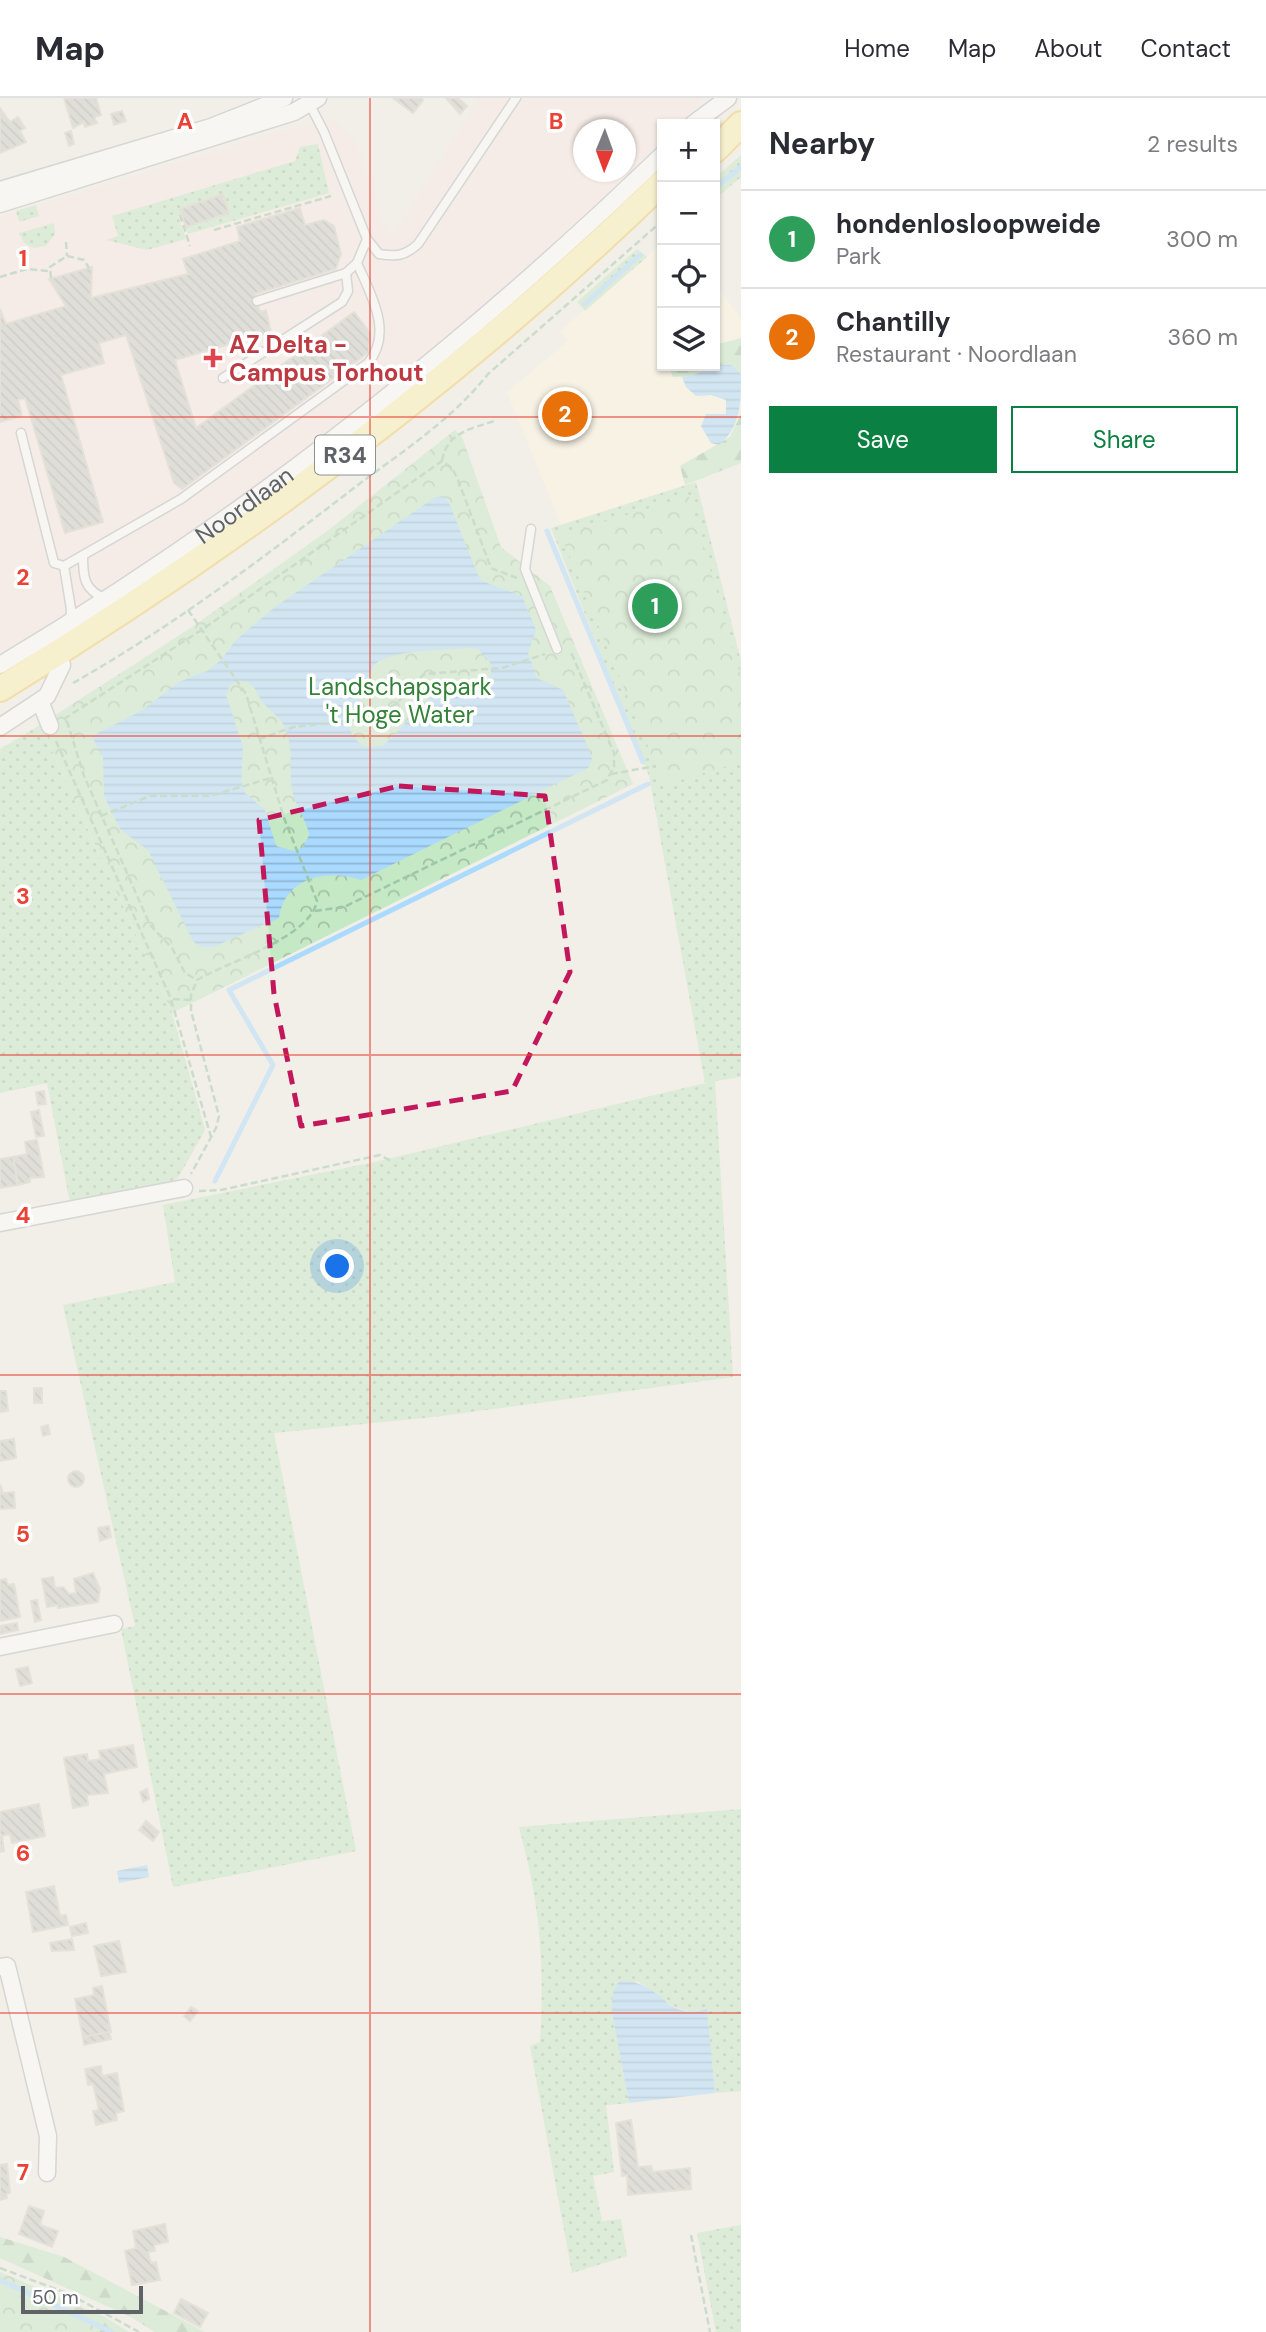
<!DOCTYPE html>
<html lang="en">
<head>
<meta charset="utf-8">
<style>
	body { margin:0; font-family:"DM Sans",sans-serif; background:#f7f7f7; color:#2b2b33 }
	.controls { position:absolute; right:21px; top:21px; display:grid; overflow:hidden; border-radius:0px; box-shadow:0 2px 5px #0004 }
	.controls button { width:63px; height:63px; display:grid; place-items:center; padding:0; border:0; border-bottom:2px solid #e1e1e2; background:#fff; color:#2b2b33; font:35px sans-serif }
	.compass { position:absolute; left:573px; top:21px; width:63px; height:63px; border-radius:50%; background:#fff; box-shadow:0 2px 5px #0004; rotate:181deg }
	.scale { position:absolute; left:21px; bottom:18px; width:122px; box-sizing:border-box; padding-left:7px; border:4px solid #5f6368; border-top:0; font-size:19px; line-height:24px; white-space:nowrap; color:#5f6368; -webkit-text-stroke:5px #fff; paint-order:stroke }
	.you { position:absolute; left:338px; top:1169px; width:24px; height:24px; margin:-18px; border:5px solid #fff; border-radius:50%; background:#1a73e8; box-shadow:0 0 0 10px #1a73e833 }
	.badge { display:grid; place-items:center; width:46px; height:46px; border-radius:50%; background:#0b8043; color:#fff; font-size:23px; font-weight:700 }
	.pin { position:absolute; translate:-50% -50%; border:4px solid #fff; box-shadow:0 2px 7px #0006 }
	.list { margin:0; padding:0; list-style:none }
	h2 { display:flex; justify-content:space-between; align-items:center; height:91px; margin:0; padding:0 28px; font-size:30px }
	h2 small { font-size:23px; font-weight:400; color:#7c7c81 }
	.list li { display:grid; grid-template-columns:46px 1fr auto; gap:21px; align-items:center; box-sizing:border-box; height:98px; padding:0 28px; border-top:2px solid #e1e1e2 }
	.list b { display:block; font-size:26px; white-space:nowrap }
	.list p { margin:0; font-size:23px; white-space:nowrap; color:#7c7c81 }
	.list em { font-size:23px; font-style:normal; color:#7c7c81 }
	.actions { display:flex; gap:14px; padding:21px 28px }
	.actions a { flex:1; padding:16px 0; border:2px solid #0b8043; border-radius:0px; text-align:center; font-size:24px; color:#0b8043 }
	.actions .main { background:#0b8043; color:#fff }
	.icon { flex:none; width:38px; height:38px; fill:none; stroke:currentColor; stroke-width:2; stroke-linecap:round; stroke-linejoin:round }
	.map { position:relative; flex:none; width:741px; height:2234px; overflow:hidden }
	header { display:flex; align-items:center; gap:42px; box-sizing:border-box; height:98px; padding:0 35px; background:#fff; border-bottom:2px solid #e1e1e2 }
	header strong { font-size:33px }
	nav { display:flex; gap:38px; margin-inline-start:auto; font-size:24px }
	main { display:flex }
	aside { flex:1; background:#fff }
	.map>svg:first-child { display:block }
</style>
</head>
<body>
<header>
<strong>Map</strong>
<nav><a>Home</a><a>Map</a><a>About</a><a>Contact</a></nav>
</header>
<main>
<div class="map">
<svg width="741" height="2234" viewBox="0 0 741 2234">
	<defs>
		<pattern id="grass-dots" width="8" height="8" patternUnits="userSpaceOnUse" patternTransform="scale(1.75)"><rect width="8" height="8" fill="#c5e8c5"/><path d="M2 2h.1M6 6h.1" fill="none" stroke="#a3c0a4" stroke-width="1.8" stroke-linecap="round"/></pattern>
		<pattern id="forest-firs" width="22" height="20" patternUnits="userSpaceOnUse" patternTransform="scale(1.75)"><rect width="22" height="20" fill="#c5e8c5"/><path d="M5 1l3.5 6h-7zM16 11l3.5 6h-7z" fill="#a3c0a4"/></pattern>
		<pattern id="park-crowns" width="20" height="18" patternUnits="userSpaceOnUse" patternTransform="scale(1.75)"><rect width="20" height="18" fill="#c5e8c5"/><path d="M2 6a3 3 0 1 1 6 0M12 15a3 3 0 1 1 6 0" fill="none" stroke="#a3c0a4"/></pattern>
		<pattern id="water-rules" width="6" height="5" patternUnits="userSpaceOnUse" patternTransform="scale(1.75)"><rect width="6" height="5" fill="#aadaff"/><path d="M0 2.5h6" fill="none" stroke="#8eb4d2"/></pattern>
		<pattern id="building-back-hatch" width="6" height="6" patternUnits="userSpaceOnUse" patternTransform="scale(1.75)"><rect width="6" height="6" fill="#cccac5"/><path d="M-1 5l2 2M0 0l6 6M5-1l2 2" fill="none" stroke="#a9a8a4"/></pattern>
	</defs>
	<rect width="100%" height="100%" fill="#f1efe8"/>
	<!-- commercial -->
	<g fill="#fef7e0">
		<path d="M662,145V268H669L673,279H682L686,289L701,300L710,297L726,302L728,309L711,345L719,347L681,367L685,387L561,427L507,294L568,243L560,233Z"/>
		<path d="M715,185L741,221V240L715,247Z"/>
	</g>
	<!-- medical -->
	<path fill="#fce8e6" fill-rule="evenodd" d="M479,0H703L678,26H662V43L492,207L360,314L185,442L0,562V119L294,29L334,21L356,43L387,136H394ZM584,32H626V74H584Z"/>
	<!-- grass -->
	<g fill="url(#grass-dots)">
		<path d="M318,46L329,95L188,136L186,129L229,115L223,97L180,111L182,117L178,118L186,141L147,152L106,142L118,138L112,118L295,63L300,49Z"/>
		<path d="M741,57V79L715,101V80Z"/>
		<path d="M36,107L39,118L19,124L16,113Z"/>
		<path d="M54,125L55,136L46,148L33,150L24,145L19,135Z"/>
		<path d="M637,151L647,159L585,213L577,204Z"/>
		<path d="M696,384L741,563V979L715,983L733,1279L434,1319L274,1335L356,1753L173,1789L121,1531L135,1528L63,1207L175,1184L163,1107L375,1064L705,985L649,678L551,430Z"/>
		<path d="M40,627L172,915L205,1032L178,1080L170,1084L70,1105L47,985L0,995V651Z"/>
		<path d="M741,1711V1993L715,1995L707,1911C674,1920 665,1899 637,1883L612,1914L629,2005L606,2007L614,2074L593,2078L602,2123L621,2121L627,2158L572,2175L530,1948L540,1944C545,1864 540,1807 519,1729Z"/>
		<path d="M741,2127V2234H716L697,2135Z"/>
	</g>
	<!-- forest -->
	<g fill="url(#forest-firs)">
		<path d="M741,240V276L730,267L715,266V247Z"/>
		<path d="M669,268H711L692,278L673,279Z"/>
		<path d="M741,316V365L685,387L680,368L730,339Z"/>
		<path d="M0,2139L64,2159L205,2234H155L131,2219L0,2160Z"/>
		<path d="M103,2218L129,2234H99Z"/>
	</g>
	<!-- park -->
	<g fill="url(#park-crowns)">
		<path d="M455,332L462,339L501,449L550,488L633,686L172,915L40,627L192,529L326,434Z"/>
		<path d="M689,398L741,579V664L664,687L561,437Z"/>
		<path d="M0,2174L103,2218L99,2234H0Z"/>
	</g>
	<!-- water -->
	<g fill="url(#water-rules)" fill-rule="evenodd">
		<path d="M715,266L731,267L741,276C741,304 741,329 719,347L711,345L701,328L706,316H726V302L711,297L696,298L686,289L682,279L692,278Z"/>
		<path d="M443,398L449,405L478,477L482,483L522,498L536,532L528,555L537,580L563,592L590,654L592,662L588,670L361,782C327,770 284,780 279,820L213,849H202L193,843L148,752L120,731L104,698L103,660L92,638L141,613L179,584L207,573L220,563L236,542L275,509L434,400ZM468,550L478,551L490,564L491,577L482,590L430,600L383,648L365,649C353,641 343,627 351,612C353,608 358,604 361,600C368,587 366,570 381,562C405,551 441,553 468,550ZM238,583C256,582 255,595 264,606C270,613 279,618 283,626C296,649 287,672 293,696C296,710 307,722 309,737L303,749L294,753L276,748L265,712L245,695L241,685L243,649L226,597L230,587Z"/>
		<path d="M147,1767L149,1779L119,1785L117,1773Z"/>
		<path d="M620,1883C666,1883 662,1924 707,1911L715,1995L629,2005L612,1914C612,1902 611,1892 620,1883Z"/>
	</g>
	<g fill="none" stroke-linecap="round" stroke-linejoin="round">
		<!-- stream -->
		<g stroke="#aadaff" stroke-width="5">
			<path d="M715,90L741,69"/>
			<path d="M659,139L662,136"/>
			<path d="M585,206L640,157"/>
			<path d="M547,433L643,664"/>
			<path d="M215,1083L273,967L229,892L648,686"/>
			<path d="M0,2182L112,2234"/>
		</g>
	</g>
	<!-- building -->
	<g fill="url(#building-back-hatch)" stroke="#d6d1c6" stroke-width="2">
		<path d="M64,0H96L101,17L94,19L97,25L85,29L84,24L73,30Z"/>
		<path d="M393,0H421L423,2L413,15Z"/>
		<path d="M446,0H458L467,8L460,16Z"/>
		<path d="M0,10L10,24L18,19L25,30L20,33L26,44L0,55Z"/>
		<path d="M122,13L126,23L114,27L111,16Z"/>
		<path d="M71,33L74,46L69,48L65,35Z"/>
		<path d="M223,96L229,115L186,129L180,111Z"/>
		<path d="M300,110L305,127L324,122L334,128L341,156L336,171L255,196L260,214L266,212L271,234L175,262L196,330L354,214L370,235L369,254L182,391L174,385L126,237L99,245L104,265L61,277L103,424L65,435L25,300L18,302L22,318L0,324V211L6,226L66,208L49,181L92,169L91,200L188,176L183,161L240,143L237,129Z"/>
		<path d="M44,993L46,1006L38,1007L36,994Z"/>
		<path d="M39,1012L44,1038L36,1039L31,1014Z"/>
		<path d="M37,1042L44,1079L30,1080V1084L18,1087L13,1059L27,1056L25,1044Z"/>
		<path d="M13,1059L18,1087L0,1090V1061Z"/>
		<rect x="34" y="1290" width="8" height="15"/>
		<path d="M0,1293H6L8,1313L0,1314Z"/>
		<path d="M48,1327L50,1336L43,1338L41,1329Z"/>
		<path d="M14,1341L16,1360L0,1363V1343Z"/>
		<circle cx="76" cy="1381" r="8"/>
		<path d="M0,1386L3,1395L14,1394L15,1410L0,1411Z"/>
		<path d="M109,1428L111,1439L100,1443L98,1430Z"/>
		<path d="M93,1475L100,1491L98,1504L58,1510V1507L47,1509L42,1481L53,1479L55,1490L63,1489L69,1496L76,1495L74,1481Z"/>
		<path d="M6,1481L8,1487L14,1486L20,1519L0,1523V1482Z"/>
		<path d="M37,1502L41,1522L35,1524L31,1503Z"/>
		<path d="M17,1525L18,1532L0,1536V1528Z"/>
		<path d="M28,1569L32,1585L20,1588L16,1571Z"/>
		<path d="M133,1647L137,1669L104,1676L108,1695L87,1697L88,1707L73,1710L64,1660L87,1656L88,1663L101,1661L99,1653Z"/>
		<path d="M147,1691L149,1701L143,1704L140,1694Z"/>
		<path d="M39,1706L45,1738L12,1745L10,1736L2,1738L4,1753L0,1754V1714Z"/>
		<path d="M146,1723L159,1734L153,1743L139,1732Z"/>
		<path d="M54,1788L60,1818L66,1817L68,1827L33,1834L26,1794Z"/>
		<path d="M86,1825L88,1835L72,1838L70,1829Z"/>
		<path d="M72,1841L74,1852L52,1853L50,1845Z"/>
		<path d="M119,1843L126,1874L101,1878L94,1848Z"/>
		<path d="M102,1888L111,1934L83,1939L75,1901L94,1897L93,1890Z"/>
		<path d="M191,1909L198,1913L190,1923L184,1918Z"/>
		<path d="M109,1934L111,1941L84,1947L83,1939Z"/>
		<path d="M101,1968L102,1978L117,1975L124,2013L116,2015L117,2022L96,2027L93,2013L99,2012L93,1986L88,1987L85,1971Z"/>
		<path d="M631,2022L638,2069L651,2068L653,2074L690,2070L691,2091L628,2097L627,2077L622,2078L616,2025Z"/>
		<path d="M7,2066L10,2095L6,2096L7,2100L0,2102V2067Z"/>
		<path d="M29,2108L44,2113L40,2127L58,2133L52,2149L19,2136Z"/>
		<path d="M165,2126L168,2144L154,2147L155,2153L148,2154L151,2165L156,2164L160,2182L132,2187L125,2153L136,2150L133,2133Z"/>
		<path d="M181,2201L208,2215L200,2229L174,2215Z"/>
	</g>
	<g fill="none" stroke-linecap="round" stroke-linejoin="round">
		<!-- lane casing -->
		<g stroke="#b5b8bc" stroke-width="11">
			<g id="lane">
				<path d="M310,7L324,34L367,141L379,156C396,159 405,158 418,146L516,0"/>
				<path d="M257,203L346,175L357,165L367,141"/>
				<path d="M223,280L342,204L348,193L346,175"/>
				<path d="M21,335L54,465L64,468L181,401L368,265C394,235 370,195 357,165"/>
				<path d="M531,431L525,471L557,551"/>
				<path d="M83,458C83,480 84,491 105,501"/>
				<path d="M64,468L71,511L70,524"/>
			</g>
		</g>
		<!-- street casing -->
		<g stroke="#b5b8bc" stroke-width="19">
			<g id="street">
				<path d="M693,26L728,0"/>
				<path d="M0,92L211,29L284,0"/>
				<path d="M0,106L294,14L318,0"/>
				<path id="s1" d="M0,567C240,424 461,251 662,57"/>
				<path d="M40,603L50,628"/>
				<path d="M0,629L47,598L62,567"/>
				<path d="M0,1125L184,1090"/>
				<path d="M0,1549L114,1526"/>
				<path d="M0,1869L7,1868L48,2038L47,2075"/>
			</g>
		</g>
		<!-- primary casing -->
		<g stroke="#f2c960" stroke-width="28">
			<g id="primary">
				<path d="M715,52L741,26"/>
				<path d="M0,591C238,445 462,279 662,85"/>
			</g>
		</g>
		<!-- path -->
		<g stroke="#9cc7a9" stroke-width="2.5" stroke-dasharray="7 3.5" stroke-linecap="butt">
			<path d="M180,117L190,148"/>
			<path d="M214,132L331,98"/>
			<path d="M66,144L67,158"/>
			<path d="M0,179L27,171L48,173"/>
			<path d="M51,180L50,169L67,158L84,162L89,170"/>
			<path d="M442,363C447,333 472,331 497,322"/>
			<path d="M188,512L246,596L284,720L317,803C310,840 227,864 197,882L191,897V913L219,1018L216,1030L191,1076"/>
			<path d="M73,585C172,529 264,459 354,390C400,355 452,322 488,276L662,123"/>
			<path d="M64,621L203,531L442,363L452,370L458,382L491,470L517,480"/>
			<path d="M67,623L84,678L150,827L172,850L185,875L197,882"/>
			<path d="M259,641L294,629L371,620L396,606L424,576L502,570L545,556"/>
			<path d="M56,643L171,901L211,1039"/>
			<path d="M611,676L656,668"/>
			<path d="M101,718L150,698H210L271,680"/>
			<path d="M315,813L344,809L607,682L614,669V655L570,552"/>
			<path d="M173,901L191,902"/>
			<path d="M199,1093L221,1092L380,1057L393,1064"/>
			<path d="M691,2137L710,2234"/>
			<path d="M0,2170L69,2196L139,2234"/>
		</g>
		<!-- lane -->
		<use href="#lane" stroke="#fff" stroke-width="8"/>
		<!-- street -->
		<use href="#street" stroke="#fff" stroke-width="16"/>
		<!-- primary -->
		<use href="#primary" stroke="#fff2af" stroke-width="24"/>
	</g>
	<!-- marked area -->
	<path d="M0 0H741V2234H0ZM399,688L545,698L570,874L512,993L301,1028L274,896L259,722Z" fill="#f1efe8" fill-opacity=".55" fill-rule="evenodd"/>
	<path fill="none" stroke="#c2185b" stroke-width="5" stroke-dasharray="14 9" stroke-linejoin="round" d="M399,688L545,698L570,874L512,993L301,1028L274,896L259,722Z"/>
	<!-- grid -->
	<path fill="none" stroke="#ea4335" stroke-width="2" stroke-opacity="0.55" d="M370,0V2234M0,319H741M0,638H741M0,957H741M0,1277H741M0,1596H741M0,1915H741"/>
	<!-- markers -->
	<path fill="#e0444e" stroke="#fff" stroke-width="2.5" d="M209.5 249.5h7v7h7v7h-7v7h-7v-7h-7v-7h7z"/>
	<g text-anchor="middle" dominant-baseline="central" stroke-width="7" stroke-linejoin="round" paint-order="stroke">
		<!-- shield labels -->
		<rect fill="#fff" stroke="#8f9295" stroke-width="2" x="315" y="337.5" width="60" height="39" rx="5"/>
		<g font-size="23" font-weight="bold" fill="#5f6368">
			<text x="345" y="357">R34</text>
		</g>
		<!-- health labels -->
		<g font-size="24" font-weight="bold" fill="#be3a42" stroke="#fff" text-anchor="start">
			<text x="229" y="246">AZ Delta -<tspan x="229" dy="28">Campus Torhout</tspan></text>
		</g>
		<!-- street labels -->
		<g font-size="24" fill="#5f6368" stroke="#fff">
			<text stroke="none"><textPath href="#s1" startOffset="292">Noordlaan</textPath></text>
		</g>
		<!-- park labels -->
		<g font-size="24" fill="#348238" stroke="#fff">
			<text x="400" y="588">Landschapspark<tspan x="400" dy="28">'t Hoge Water</tspan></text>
		</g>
	</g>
	<g font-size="23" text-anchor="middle" font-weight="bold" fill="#ea4335" stroke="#fff" stroke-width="7" stroke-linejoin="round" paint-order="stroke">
		<text x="185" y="31">A</text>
		<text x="556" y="31">B</text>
		<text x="23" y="168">1</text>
		<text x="23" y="487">2</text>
		<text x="23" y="806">3</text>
		<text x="23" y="1125">4</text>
		<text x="23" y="1444">5</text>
		<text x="23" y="1763">6</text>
		<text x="23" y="2082">7</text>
	</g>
</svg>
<div class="controls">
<button>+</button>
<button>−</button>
<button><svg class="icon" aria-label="locate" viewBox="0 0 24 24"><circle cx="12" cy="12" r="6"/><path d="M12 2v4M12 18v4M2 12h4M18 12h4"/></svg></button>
<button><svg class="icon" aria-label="layers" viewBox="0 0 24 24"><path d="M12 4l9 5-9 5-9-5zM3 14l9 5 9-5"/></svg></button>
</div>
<svg class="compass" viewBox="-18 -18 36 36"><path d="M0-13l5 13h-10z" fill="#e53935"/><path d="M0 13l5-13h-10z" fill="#7c7c81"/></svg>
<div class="scale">50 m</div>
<div class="you"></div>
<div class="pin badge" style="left:655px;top:508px;background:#2e9e5b">1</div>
<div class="pin badge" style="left:565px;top:316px;background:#e8710a">2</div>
</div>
<aside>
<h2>Nearby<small>2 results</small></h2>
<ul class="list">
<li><span class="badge" style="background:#2e9e5b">1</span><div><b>hondenlosloopweide</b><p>Park</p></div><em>300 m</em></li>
<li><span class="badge" style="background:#e8710a">2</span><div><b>Chantilly</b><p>Restaurant · Noordlaan</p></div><em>360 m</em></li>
</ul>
<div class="actions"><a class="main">Save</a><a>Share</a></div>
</aside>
</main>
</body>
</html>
